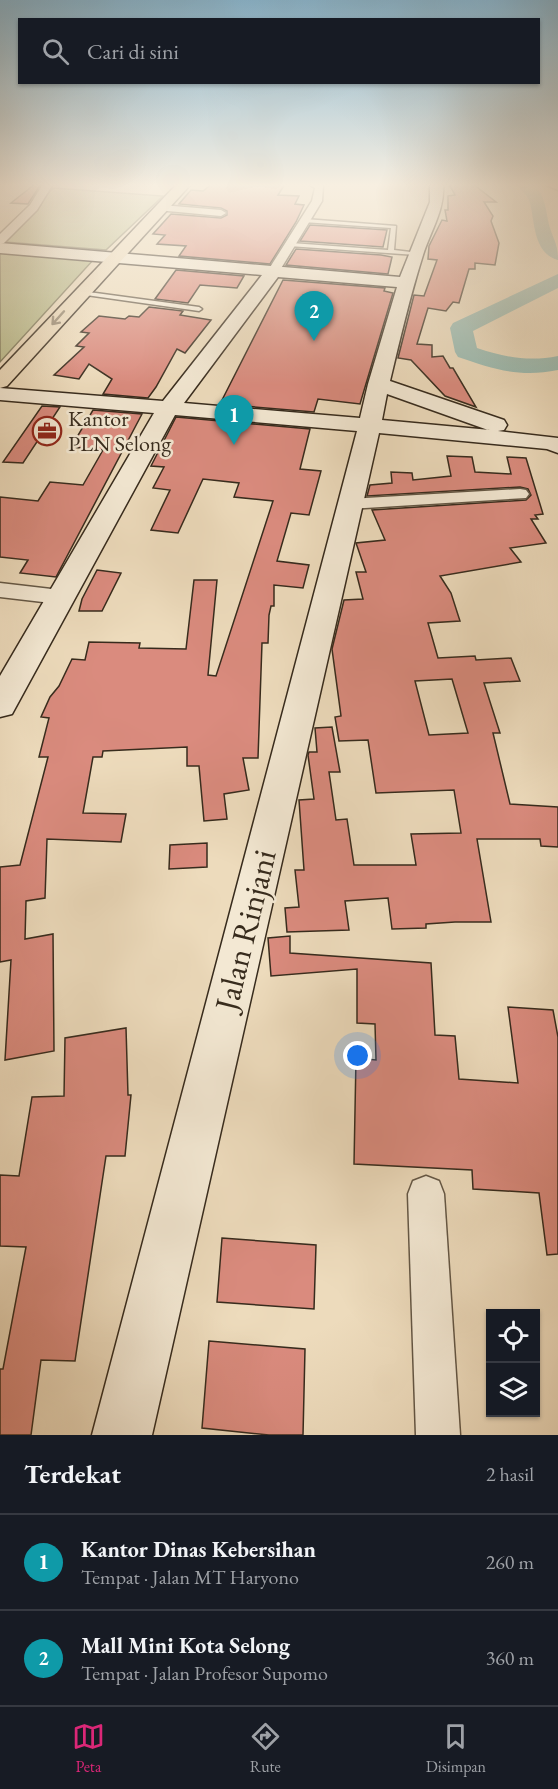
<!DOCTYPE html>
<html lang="id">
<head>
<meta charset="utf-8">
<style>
	body { margin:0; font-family:"EB Garamond",serif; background:#242831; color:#f1f3f6 }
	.controls { position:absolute; right:18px; bottom:18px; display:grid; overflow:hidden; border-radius:0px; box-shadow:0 2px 4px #0004 }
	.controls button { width:54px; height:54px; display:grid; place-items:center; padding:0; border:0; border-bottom:2px solid #363941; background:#171b24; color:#f1f3f6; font:30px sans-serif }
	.you { position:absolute; left:358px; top:1056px; width:21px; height:21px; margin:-15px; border:4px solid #fff; border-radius:50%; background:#1a73e8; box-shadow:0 0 0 9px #1a73e833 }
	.badge { display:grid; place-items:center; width:39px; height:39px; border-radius:50%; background:#db2777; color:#fff; font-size:20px; font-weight:700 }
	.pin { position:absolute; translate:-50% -50px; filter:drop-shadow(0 2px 3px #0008) }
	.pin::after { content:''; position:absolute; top:32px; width:21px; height:18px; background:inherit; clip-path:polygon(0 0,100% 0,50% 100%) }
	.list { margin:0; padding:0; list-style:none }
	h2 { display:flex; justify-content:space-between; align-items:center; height:78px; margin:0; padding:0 24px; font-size:26px }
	h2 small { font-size:20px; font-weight:400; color:#9ea1a6 }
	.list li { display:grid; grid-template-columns:39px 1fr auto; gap:18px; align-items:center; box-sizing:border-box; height:96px; padding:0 24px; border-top:2px solid #363941 }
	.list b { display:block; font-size:22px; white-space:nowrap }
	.list p { margin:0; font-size:20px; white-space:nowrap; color:#9ea1a6 }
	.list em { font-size:20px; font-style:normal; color:#9ea1a6 }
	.icon { flex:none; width:33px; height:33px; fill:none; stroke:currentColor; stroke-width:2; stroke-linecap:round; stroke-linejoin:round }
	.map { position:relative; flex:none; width:558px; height:1435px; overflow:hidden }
	.search { position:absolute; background:#171b24; box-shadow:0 2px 4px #0004; left:18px; right:18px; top:18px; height:66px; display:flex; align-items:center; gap:15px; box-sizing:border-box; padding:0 21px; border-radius:0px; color:#9ea1a6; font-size:22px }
	.sheet { height:270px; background:#171b24 }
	nav { display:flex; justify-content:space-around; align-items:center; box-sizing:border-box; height:84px; border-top:2px solid #363941; background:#171b24; font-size:16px; color:#9ea1a6 }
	nav a { display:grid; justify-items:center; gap:3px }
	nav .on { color:#db2777 }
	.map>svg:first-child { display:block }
</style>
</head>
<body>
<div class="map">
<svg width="558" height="1435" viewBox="0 0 558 1435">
	<rect width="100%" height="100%" fill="#eddbbc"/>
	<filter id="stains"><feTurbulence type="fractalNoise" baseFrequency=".00333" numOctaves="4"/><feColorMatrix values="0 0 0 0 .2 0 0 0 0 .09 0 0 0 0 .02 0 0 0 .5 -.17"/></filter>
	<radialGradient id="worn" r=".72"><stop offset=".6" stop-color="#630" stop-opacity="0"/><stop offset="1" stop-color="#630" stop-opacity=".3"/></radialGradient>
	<!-- green -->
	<g fill="#bcbf8e" stroke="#7a7556" stroke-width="1.5">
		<path d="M53,188L163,196L106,250L5,242Z"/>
		<path d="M0,251L95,258L0,362Z"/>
	</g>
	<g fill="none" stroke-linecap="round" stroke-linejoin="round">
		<!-- river -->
		<g fill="#99bbb2" fill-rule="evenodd">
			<path d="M516,184H533C547,197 545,210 550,228C554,241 558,244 558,260C533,253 535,222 530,203C528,195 521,191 516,184Z"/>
			<path d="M558,274V288L473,331L477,348C504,357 529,362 558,356V370C520,378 493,369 458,357L455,352L450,328L453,323Z"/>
		</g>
	</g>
	<!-- building -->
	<g fill="#da8b7e" stroke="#372b1d" stroke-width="1.5" fill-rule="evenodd">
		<path d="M35,184H41L28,204L11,203Z"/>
		<path d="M212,184H285L278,195L299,196L295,204L304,205L296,222L270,264L179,256L186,246L157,244L165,235L153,234L171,214L221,218L227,215V211L221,208L179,204L191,190L203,191Z"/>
		<path d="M449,184H473L496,202H484L493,216L491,221L499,243L495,265L475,263V269H469L459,303L453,302L446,311L428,308L417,344L432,345V357L443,356L450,368H453L476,407L445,396L411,360L398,358L414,295L424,296L437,260L428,259L429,246L442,220L447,221L445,210H448V196L455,195Z"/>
		<path d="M310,225L387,230L383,247L300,241Z"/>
		<path d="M296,249L381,255L392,257L388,274L286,265Z"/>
		<path d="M176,270L244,276L237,288L200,285L188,303L155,299Z"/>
		<path d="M283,280L385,288L384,291L393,293L360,404L318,399L314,412L220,404Z"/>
		<path d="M149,307L183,311L180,315L211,320L185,353L177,349L156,387L148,398L103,394L112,379L89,364L79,379L54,375L84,347L76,346L89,333L81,332L99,316L125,319L129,316L139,317Z"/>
		<path d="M42,406L60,407L23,463L3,462Z"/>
		<path d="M93,410L142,414L56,577L20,573L28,560L0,557V497L38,501L50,482L83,485L103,450L71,447Z"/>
		<path d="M176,417L310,429L300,469L321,471L309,515L291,513L277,561L309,565L303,588L274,585V606H271L269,615L268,643H262L258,758H243L249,790L224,794L227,819L204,821L199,766H187V747L103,751L102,757H93L83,813L126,814L121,842L47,839L45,898L26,901L25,939L53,934L54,1051L5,1060L11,960L0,962V867L20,865L48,757H39L49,718L41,717L50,697L59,686L72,659L85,660L89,642L140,643L139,648L186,649L194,580H217L208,675L216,676L273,501L234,497L239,483L203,479L178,533L151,530L170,490L153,488L164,467L151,466Z"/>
		<path d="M447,456L472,457L475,472L511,474L507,457L526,458L543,514L535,515L538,519H531L546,543L510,548L521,562L440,576L451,593L460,621L428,623L438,658L475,656L476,660L511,658L520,681L484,683L500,733H493L510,804L558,807V847L541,846L540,839H477L491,922H455L426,924V928L392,929L388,898L345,901L349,930L287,932L285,908L299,907L295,870H304L299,800L314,799L308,755L309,752H317L315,728L332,727L340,772H329L336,820L347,819L354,865H416L411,834L461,833L454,790L376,793L368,740L339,741L335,717L341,716L332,649L344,600L363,599L356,572H366L356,543L385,540L372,510L526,500L531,495L528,489L520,487L367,496L370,485L392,483L391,472L412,473L413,480L451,476ZM452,679L468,733L429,735L415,681Z"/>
		<path d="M97,570L121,573L102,611H79L82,599Z"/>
		<path d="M207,843V867L169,869L170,845Z"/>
		<path d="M290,936V953L431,963L435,1035L455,1036L459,1079L518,1083L508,1007L553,1010L558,1037V1254L547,1255L539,1193L473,1189L472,1170L354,1164L356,1058L376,1060L375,1024L357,1023V969L271,976L268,938Z"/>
		<path d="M126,1028L128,1095H131L125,1156H106L75,1361L41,1360L31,1435H0V1369H3L26,1247L0,1246V1175L19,1176L32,1097L64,1096L65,1038Z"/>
		<path d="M222,1238L316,1245L314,1309L217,1302Z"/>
		<path d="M209,1341L305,1349L303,1435H269L202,1428Z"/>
	</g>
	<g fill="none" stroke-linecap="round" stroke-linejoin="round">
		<!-- lane casing -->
		<g stroke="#645745" stroke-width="3">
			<g id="lane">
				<path d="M305,219L396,226L394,250L419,253L416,255L289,246L291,243L388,250L391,228L303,222Z"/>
				<path d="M81,291L199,307L202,309L199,311L79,294L78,293Z"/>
			</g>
		</g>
		<!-- street casing -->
		<g stroke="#645745" stroke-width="3">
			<g id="street">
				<path d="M43,184H53L37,210L4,243L0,244V234L30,205Z"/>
				<path d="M308,184L323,185L322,201L277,275H269L267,272L312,201L315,188Z"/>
				<path d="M544,184H558V190Z"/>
				<path d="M161,205L221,210L226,213L221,216L157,210V206Z"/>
				<path d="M520,489L526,490L529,494L526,498L349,509L343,508L340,504L343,500L349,499Z"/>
				<path d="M0,583L60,590L67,592L70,597L67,602L60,604L0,597Z"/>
				<path d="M426,1176L439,1181L444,1194L460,1435H416L408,1194L413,1181Z"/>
			</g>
		</g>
		<!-- secondary casing -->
		<g stroke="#372b1d" stroke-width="3">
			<path id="secondary" d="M430,184H443C445,210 431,230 423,255C410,296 400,339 390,381L504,420L507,425L504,430L498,431L558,438V453L547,449L379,433L152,1435H92L357,431L175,415L12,714L0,717V676L154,413L0,400V388L163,401L262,275L0,253V243L400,277L430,202ZM278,277L397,287L368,384L360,418L184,403ZM387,394L488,430H490L382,420Z"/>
		</g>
		<!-- primary casing -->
		<g stroke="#372b1d" stroke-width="3">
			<path id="primary" d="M177,184H191L7,386L0,388V370Z"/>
		</g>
		<!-- lane -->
		<use href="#lane" fill="#f3e8d3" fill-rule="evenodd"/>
		<!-- street -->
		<use href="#street" fill="#f3e8d3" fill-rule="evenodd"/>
		<!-- secondary -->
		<use href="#secondary" fill="#f3e8d3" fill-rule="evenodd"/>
		<!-- primary -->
		<use href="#primary" fill="#eddbbc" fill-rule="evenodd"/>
	</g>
	<!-- one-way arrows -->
	<defs><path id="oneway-shaft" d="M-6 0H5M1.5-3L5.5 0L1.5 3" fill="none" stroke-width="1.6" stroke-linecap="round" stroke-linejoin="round" transform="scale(1.5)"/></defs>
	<use stroke="#92836c" href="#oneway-shaft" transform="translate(58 318) rotate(132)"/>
	<!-- sky -->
	<linearGradient id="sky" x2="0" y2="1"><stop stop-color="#88b7d2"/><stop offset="0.48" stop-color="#f7efe1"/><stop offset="1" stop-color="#f7efe1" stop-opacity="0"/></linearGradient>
	<rect width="558" height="385" fill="url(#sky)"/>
	<!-- icons -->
	<defs>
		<g id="office-ring" transform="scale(1.5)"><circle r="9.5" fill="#f3e8d3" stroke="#8f2418" stroke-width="1.5"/><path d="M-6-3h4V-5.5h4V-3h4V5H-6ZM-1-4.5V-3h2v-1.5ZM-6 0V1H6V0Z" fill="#8f2418"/></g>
	</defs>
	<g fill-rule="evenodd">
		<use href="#office-ring" x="47" y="431"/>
	</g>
	<g text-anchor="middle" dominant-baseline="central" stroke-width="5" stroke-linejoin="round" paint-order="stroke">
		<!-- far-poi labels -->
		<g font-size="22" fill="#372b1d" stroke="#f3e8d3" text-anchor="start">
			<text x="68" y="418">Kantor<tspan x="68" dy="25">PLN Selong</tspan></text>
		</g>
		<!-- near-street labels -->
		<g font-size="33" fill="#372b1d" stroke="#f3e8d3">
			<text transform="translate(245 930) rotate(-76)">Jalan Rinjani</text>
		</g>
	</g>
	<rect width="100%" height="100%" filter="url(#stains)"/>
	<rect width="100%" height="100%" fill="url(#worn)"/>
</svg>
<div class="controls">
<button><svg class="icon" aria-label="locate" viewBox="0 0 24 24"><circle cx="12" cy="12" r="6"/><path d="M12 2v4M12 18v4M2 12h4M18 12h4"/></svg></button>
<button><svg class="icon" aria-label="layers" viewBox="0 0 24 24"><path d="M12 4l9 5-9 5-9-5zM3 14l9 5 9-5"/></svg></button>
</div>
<div class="you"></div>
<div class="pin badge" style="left:234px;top:445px;background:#0f9aa8">1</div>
<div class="pin badge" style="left:314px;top:341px;background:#0f9aa8">2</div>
<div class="search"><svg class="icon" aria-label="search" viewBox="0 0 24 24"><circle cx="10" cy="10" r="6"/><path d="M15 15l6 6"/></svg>Cari di sini</div>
</div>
<section class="sheet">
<h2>Terdekat<small>2 hasil</small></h2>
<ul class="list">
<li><span class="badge" style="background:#0f9aa8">1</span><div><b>Kantor Dinas Kebersihan</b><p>Tempat · Jalan MT Haryono</p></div><em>260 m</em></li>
<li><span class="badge" style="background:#0f9aa8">2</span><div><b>Mall Mini Kota Selong</b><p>Tempat · Jalan Profesor Supomo</p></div><em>360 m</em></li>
</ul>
</section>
<nav>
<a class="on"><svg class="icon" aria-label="map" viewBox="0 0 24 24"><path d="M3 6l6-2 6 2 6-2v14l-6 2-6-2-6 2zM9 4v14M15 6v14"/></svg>Peta</a>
<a><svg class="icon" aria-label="directions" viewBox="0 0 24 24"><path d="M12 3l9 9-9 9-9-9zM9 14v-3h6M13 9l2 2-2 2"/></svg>Rute</a>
<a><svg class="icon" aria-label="saved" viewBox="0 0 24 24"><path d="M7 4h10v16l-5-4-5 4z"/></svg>Disimpan</a>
</nav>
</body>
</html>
